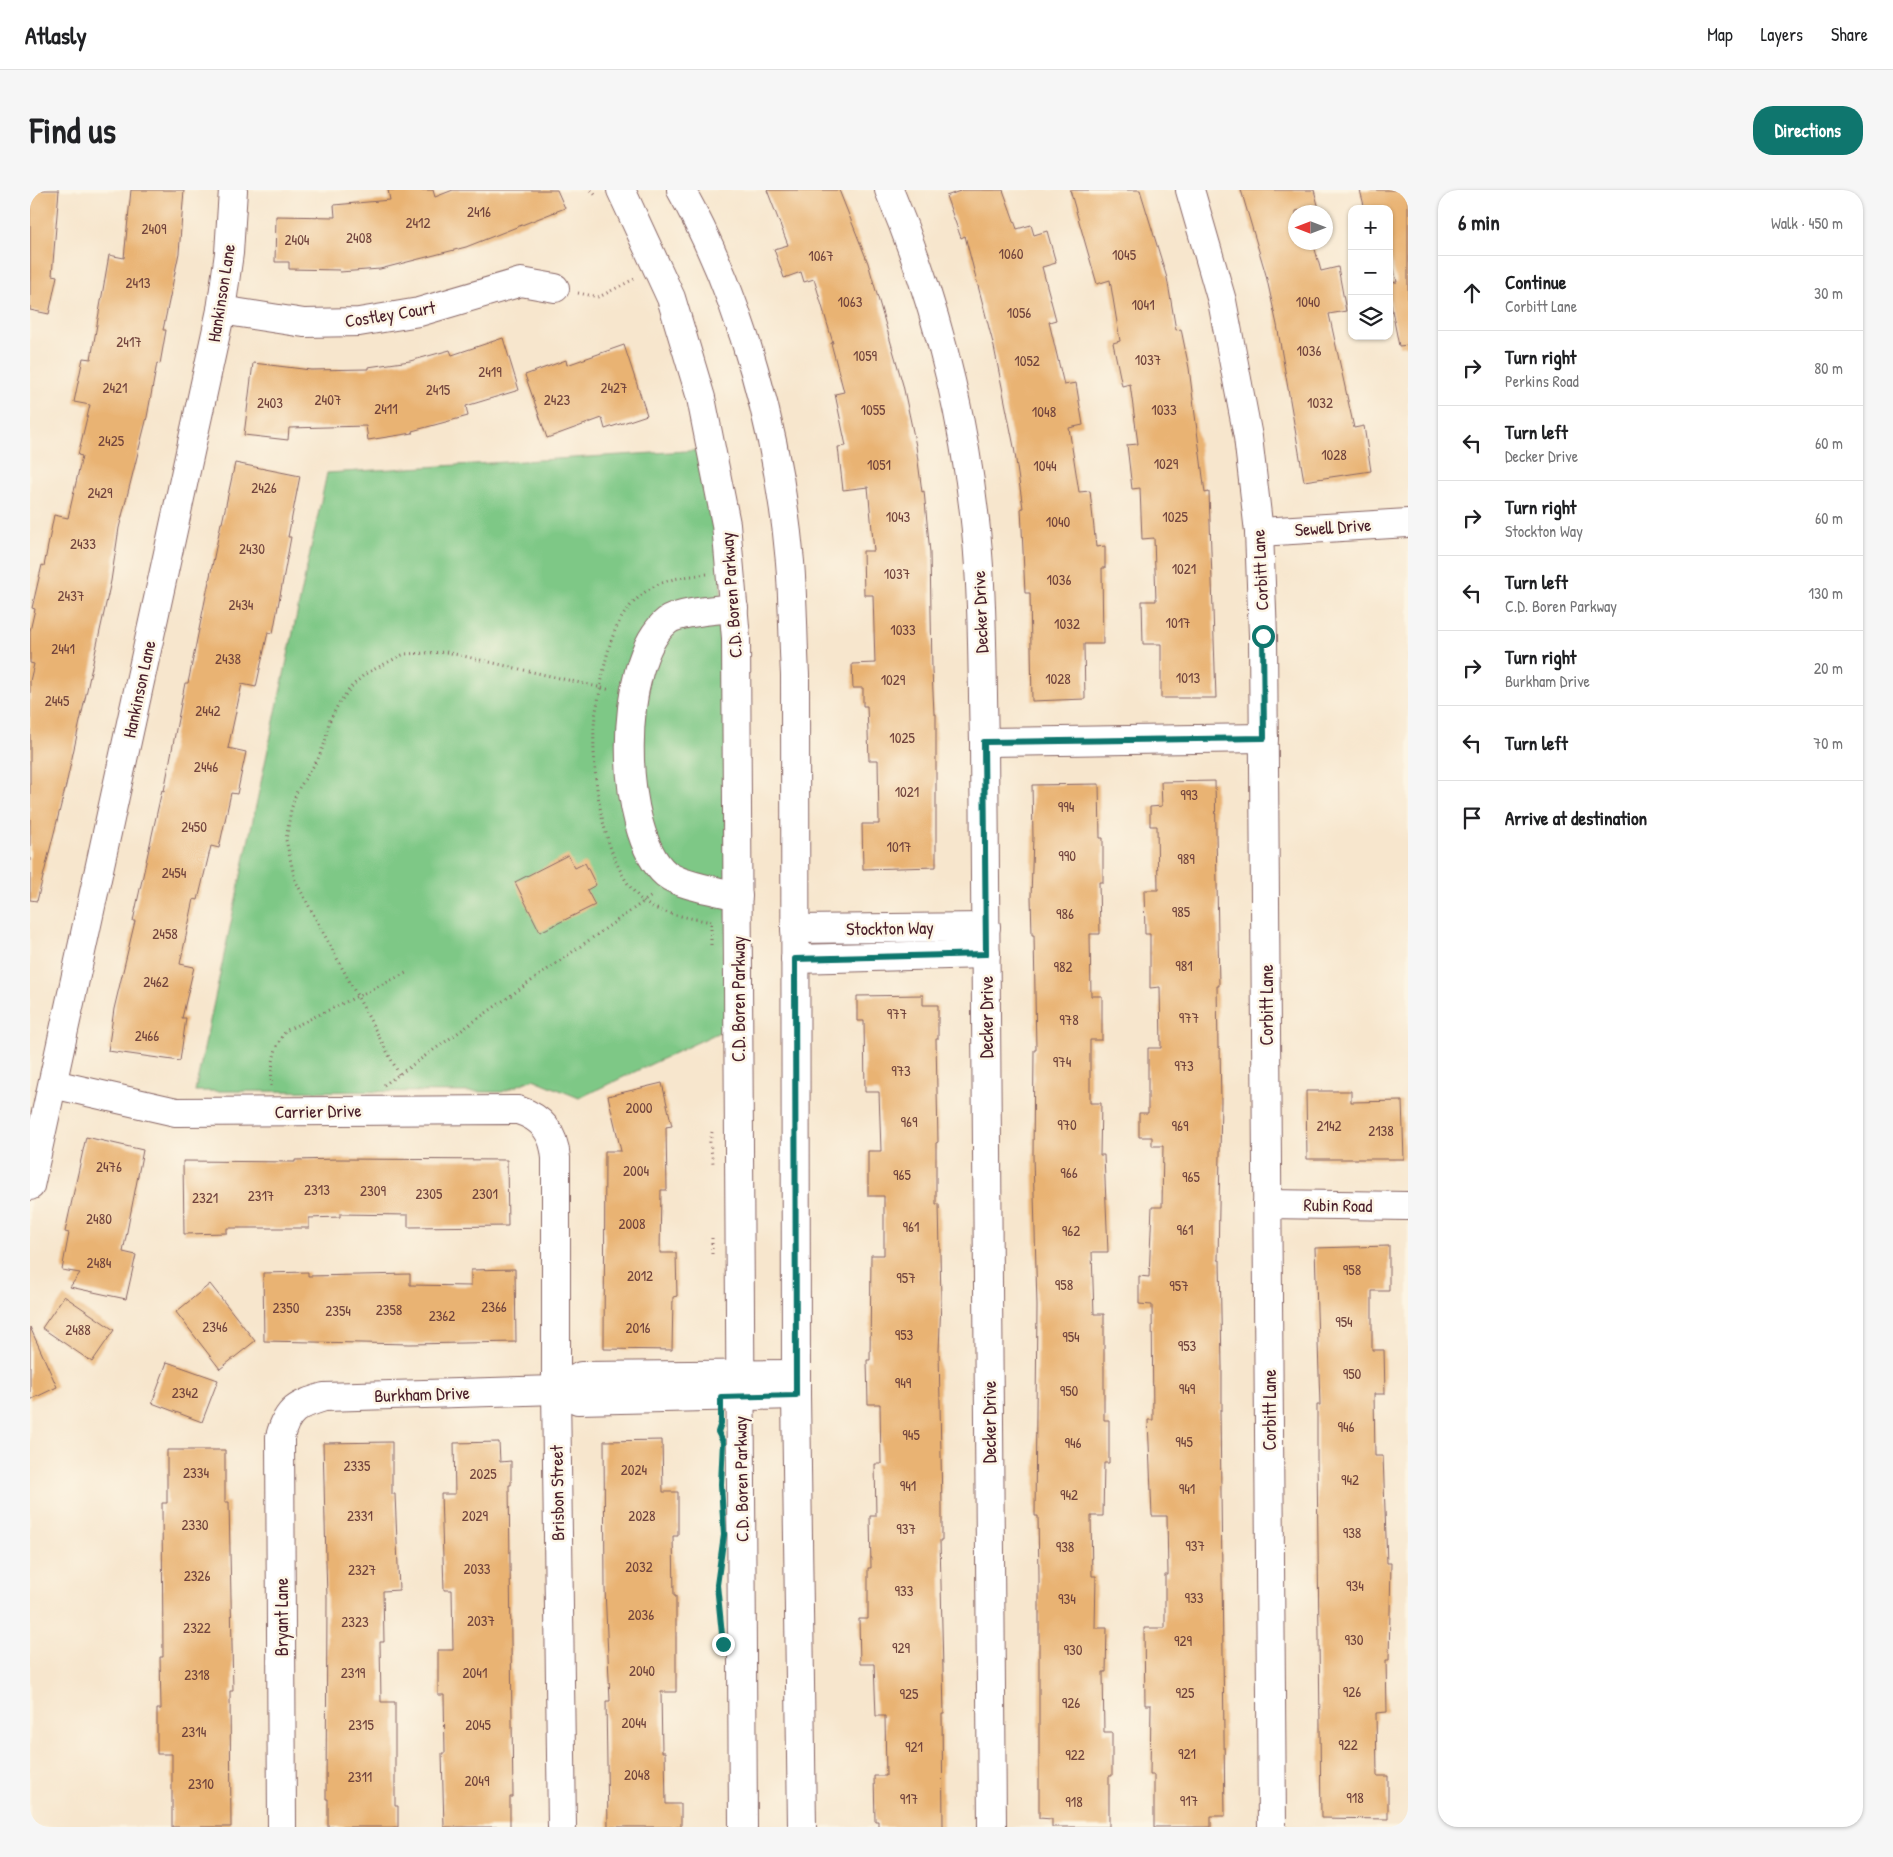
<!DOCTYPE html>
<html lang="en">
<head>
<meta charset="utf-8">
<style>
	body { margin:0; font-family:"Patrick Hand",sans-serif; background:#f6f6f6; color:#202124 }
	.controls { position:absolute; right:15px; top:15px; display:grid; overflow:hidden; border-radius:10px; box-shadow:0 1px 4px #0004 }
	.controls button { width:45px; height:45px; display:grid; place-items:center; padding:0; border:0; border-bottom:1px solid #e0e0e0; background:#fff; color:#202124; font:25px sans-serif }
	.compass { position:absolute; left:1258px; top:15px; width:45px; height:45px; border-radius:50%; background:#fff; box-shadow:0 1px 4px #0004; rotate:270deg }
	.stop { position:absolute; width:15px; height:15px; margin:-11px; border:4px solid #0f766e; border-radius:50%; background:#fff }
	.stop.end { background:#0f766e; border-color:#fff; box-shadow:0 1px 5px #0008 }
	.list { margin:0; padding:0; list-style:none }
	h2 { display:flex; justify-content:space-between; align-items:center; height:65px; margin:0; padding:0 20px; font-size:21px }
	h2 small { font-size:16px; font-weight:400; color:#757577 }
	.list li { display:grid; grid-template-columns:32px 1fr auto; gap:15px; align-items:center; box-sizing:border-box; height:75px; padding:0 20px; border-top:1px solid #e0e0e0 }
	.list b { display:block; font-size:19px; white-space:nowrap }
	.list p { margin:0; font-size:16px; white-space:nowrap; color:#757577 }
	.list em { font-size:16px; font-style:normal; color:#757577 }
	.icon { flex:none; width:28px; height:28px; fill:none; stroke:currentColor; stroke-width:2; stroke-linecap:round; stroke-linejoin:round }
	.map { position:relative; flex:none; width:1378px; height:1637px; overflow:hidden; border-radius:20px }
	header { display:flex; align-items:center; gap:30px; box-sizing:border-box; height:70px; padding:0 25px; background:#fff; border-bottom:1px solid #e0e0e0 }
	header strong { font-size:24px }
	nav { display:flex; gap:28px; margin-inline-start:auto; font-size:18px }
	.intro { display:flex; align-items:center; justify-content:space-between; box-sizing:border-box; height:120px; padding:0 30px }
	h1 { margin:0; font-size:35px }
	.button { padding:12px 22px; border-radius:20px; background:#0f766e; color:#fff; font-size:18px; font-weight:700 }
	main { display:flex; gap:30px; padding:0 30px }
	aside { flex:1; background:#fff; border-radius:20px; box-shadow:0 1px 4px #0004 }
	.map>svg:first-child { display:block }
</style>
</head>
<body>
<header>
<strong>Atlasly</strong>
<nav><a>Map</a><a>Layers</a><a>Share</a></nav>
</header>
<div class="intro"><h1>Find us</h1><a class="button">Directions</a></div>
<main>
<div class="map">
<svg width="1378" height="1637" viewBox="0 0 1378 1637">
	<rect width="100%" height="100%" fill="#fcf5e5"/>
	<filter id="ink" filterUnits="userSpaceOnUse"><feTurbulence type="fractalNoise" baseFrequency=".02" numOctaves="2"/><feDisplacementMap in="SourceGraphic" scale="10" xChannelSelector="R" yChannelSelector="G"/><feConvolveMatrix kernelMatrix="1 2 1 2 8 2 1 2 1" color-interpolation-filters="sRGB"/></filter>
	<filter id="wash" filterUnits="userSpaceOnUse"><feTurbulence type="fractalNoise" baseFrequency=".0096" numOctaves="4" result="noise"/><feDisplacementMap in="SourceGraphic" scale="20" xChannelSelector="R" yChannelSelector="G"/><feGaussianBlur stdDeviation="1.12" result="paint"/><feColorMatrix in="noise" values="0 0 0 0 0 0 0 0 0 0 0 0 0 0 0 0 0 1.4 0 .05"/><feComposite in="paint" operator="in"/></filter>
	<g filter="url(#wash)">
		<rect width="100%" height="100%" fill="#f7e6cd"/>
		<!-- green -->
		<path fill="#7ec886" stroke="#647458" d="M673,260L690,371L695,488L698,838L549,908L503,889L472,902L165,901L297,283Z"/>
		<g id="blocks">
			<!-- building -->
			<g fill="#e9b373">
				<path d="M0,0H29L22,85L27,86L19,124L0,120Z"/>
				<path d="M101,0H154L149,63L133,140H136L130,174L127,173L117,227L89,338L81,391L36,595L7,711L0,710V491L4,474L0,473V441L5,419L2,418L12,375L14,376L24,325L38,328L52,266L48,265L60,215L44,212L53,168L61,169L79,65L94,68Z"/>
				<path d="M358,0H403L405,7L423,0H527L535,18L436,57L350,79L310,82L309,80L259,79V72H245L246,26L305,27L304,15L360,10Z"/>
				<path d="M737,0H809L838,73L873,195L886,256L892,302L894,301L900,363L902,480L904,524H906V677L833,679L832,634H849L848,570H839L837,516H833V498H823L822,474L845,473L843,405H834L833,361H844L838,297L813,300L808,257L816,256L805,204L814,202L801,153H803L784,89L774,92L771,82L754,88L744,59L758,55Z"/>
				<path d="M933,0H973L987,39L1001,35L1004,45L1017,41L1026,73L1012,77L1026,130L1019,132L1034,195L1046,193L1053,235L1039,238L1049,302L1060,301L1066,357L1075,356V378H1072L1073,454H1054L1055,509L1002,511L1000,403H995L991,318H993L984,257L964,157L935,46L931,48L916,6Z"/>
				<path d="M1040,0H1110L1137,88L1146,140L1151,139L1159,178L1175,303L1179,302L1186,508H1131V454H1113L1112,411H1126L1124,348L1112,349L1110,298L1102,299L1097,255L1108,254L1100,194L1092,196L1083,153L1090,151L1080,90L1067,94Z"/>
				<path d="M1211,0H1284L1288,15L1266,21V52H1283L1291,81L1308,77L1316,121L1299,124L1324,238L1334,236L1341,281L1274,291L1247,135L1236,85Z"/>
				<path d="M1330,0H1378V155L1369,156L1359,105V93L1367,92L1359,61V19H1335Z"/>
				<path d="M473,148L489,200L436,216L438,226L382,241L383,243L338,250L336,236L259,238L258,250L214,245L223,173L281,180L338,179V177L380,171L420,160L422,165Z"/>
				<path d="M594,155L617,225L575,239L572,228L517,248L495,185L536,170L537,175Z"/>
				<path d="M205,273L270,286L258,347H261L243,443L238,442L226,497L212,494L198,558L216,562L207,604L201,603L189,658L181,656L168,710L164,709L150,774L164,777L152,828H156L150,871L78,861L84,819L105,731H103L108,708L132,600L134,601L155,493H158L191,333H192Z"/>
				<path d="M1185,591L1189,796H1187L1188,858H1190L1191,911L1188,1070H1190L1192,1176V1220H1190L1195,1626H1181V1637H1124V1585H1120L1121,1515H1115L1114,1438H1135V1385H1138L1137,1326H1122L1118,1230H1123L1122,1115L1109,1114V1086L1119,1087L1122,1017H1132L1133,956H1122V947H1109V923H1118V858H1131L1130,797L1120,798V744H1115L1114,700H1128L1127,636H1120V617L1132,616L1131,592Z"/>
				<path d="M1069,594L1070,648H1073V692H1069L1070,744H1060L1061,806H1072V850H1060V913H1071L1070,965H1074L1078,1062H1062L1064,1124H1074V1230H1079V1273H1074L1073,1326H1061L1062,1386H1066L1065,1438H1077L1076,1482H1073L1074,1542H1082V1586H1079V1637H1022V1629L1009,1628V1386L1008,1326H1005L1007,1116L1003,966L1004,860H1006L1004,745H1002L1001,707L1003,647L1002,595Z"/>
				<path d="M538,665L545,678L555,673L566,695L557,700L565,715L510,742L485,692Z"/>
				<path d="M893,805V815H908V849H906L908,952L906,953V1014H909L911,1110L909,1161L912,1317V1350H910L914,1524H912L913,1637H848V1631H845L844,1586H856L855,1526H846L844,1474H830L829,1429H838V1378H841L840,1326H846L845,1274H851L850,1214H838L837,1170H840L841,1065H854V1006H838V961H851L849,902H835L834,831H827V806Z"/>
				<path d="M632,893L642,936L636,937L637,1000H631L630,1063H646L647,1106L643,1107L642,1160L574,1159L575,961H591L578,906Z"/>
				<path d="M1276,901H1321V912L1372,911L1374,969H1277Z"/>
				<path d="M56,947L113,960L93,1062L106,1065L96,1109L40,1097L50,1083L32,1080L39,1043L35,1042Z"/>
				<path d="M308,969L477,970L478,1036L378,1037V1025L310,1024V1027L279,1028V1038H197V1043L154,1044L153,971L265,972V970Z"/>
				<path d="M1359,1056V1101H1342V1160H1354L1355,1204H1344L1345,1266H1353L1357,1373H1361L1359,1470H1356L1357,1522L1346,1523L1347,1586H1358V1629L1291,1628L1287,1267V1215H1290L1285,1058Z"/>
				<path d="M485,1079L486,1152L380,1154L234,1151L233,1083L278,1082V1086L380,1084V1095L441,1096V1080Z"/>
				<path d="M180,1094L225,1151L190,1179L146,1122Z"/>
				<path d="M34,1106L84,1140L62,1172L12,1138Z"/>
				<path d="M0,1137L27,1197L0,1210Z"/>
				<path d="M137,1172L188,1190L172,1232L122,1213Z"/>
				<path d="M632,1250L633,1302H648V1346H643L644,1406H646V1502H631L632,1562H635L636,1614H651V1637H578L576,1511H580L575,1399L574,1251Z"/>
				<path d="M362,1252V1304H365L369,1400L353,1401L354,1452H350L351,1512H365V1616H368V1637H298V1609H296L297,1409L293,1253Z"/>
				<path d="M469,1252L470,1272L481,1271V1295H479L483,1607H480V1637H414L412,1563H415L414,1505H408V1460H423L422,1400H414L411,1304H425L424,1253Z"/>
				<path d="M137,1260H195V1312H199L200,1362L203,1501H200L201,1637H142V1564H127V1519H131L130,1467H133L132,1313H137Z"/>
			</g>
		</g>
	</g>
	<g filter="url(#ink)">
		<use href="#blocks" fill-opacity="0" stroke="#876564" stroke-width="1"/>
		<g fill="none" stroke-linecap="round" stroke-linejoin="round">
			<!-- minor casing -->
			<g stroke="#876564" stroke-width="30">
				<g id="minor">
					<path d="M591,0L641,108L671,208L696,334L706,448L713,1637"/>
					<path d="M651,0C712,109 749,247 760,372C763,409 763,448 765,485L766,1205L772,1637"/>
					<path d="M859,0C904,107 934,224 946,340C953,410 952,482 954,552L962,1637"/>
					<path d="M1160,0L1192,111L1218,247L1229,342L1233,446L1242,1637"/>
					<path d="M191,120L274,133L329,132L389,122L491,92L525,98"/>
					<path d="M1229,342L1378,333"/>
					<path d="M704,418C688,420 649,422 637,431C587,471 588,643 636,684C651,696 689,701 708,706"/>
					<path d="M954,552L1234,548"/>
					<path d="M765,739L956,737"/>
					<path d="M765,769L956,764"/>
					<path d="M23,894L146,922L488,920C513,928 524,943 526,968V1200L532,1637"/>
					<path d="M0,996L191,120L199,63L203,0"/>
					<path d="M1237,1014L1378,1016"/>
					<path d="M526,1200L551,1186L766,1184"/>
					<path d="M252,1637L250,1247C257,1219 268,1215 294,1207L526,1200L548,1210L766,1205"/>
				</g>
			</g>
			<!-- path -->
			<g stroke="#876564" stroke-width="3" stroke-dasharray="1 4" stroke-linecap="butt">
				<path d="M561,0L567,7"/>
				<path d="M548,103L569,107L606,88"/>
				<path d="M677,384C646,388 625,389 602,414C582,435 576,467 571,494C569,508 565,522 564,536C562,586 572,675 613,711C628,724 662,728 681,732"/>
				<path d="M681,734V758"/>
				<path d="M369,884L265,690L256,650L261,620L267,601L288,569L295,552L299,532L309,513L322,496L335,484L374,464L416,462L581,500"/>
				<path d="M354,895L623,705"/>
				<path d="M241,896C242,876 243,855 257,840L376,783"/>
				<path d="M682,942L680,952L683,973"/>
				<path d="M682,1064V1048"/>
			</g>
			<!-- minor -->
			<use href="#minor" stroke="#fff" stroke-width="28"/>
		</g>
	</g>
	<g fill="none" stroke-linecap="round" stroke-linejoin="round" filter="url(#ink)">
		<!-- route -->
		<path stroke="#0f766e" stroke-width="6" d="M693,1454L687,1395L694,1345L691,1294L693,1252L688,1242L691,1233V1207L766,1205L765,769L956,764L954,552L1234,548L1233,446"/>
	</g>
	<g text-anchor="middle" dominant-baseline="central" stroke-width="5" stroke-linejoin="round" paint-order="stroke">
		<!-- number labels -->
		<g font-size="15" fill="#72443d">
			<text x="449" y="21">2416</text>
			<text x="388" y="32">2412</text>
			<text x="124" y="38">2409</text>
			<text x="329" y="47">2408</text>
			<text x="267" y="49">2404</text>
			<text x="981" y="63">1060</text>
			<text x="1094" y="64">1045</text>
			<text x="791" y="65">1067</text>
			<text x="108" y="92">2413</text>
			<text x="820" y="111">1063</text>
			<text x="1278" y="111">1040</text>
			<text x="1113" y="114">1041</text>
			<text x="989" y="122">1056</text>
			<text x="99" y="151">2417</text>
			<text x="1279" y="160">1036</text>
			<text x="835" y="165">1059</text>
			<text x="1118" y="169">1037</text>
			<text x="997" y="170">1052</text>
			<text x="460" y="181">2419</text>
			<text x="85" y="197">2421</text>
			<text x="584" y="197">2427</text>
			<text x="408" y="199">2415</text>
			<text x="298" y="209">2407</text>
			<text x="527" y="209">2423</text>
			<text x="240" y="212">2403</text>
			<text x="1290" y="212">1032</text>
			<text x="356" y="218">2411</text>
			<text x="843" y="219">1055</text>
			<text x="1134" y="219">1033</text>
			<text x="1014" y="221">1048</text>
			<text x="81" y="250">2425</text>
			<text x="1304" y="264">1028</text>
			<text x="1136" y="273">1029</text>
			<text x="849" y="274">1051</text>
			<text x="1015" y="275">1044</text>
			<text x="234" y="297">2426</text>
			<text x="70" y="302">2429</text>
			<text x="868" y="326">1043</text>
			<text x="1145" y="326">1025</text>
			<text x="1028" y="331">1040</text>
			<text x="53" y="353">2433</text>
			<text x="222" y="358">2430</text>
			<text x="1154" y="378">1021</text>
			<text x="867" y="383">1037</text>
			<text x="1029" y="389">1036</text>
			<text x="41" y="405">2437</text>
			<text x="211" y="414">2434</text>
			<text x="1148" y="432">1017</text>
			<text x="1037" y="433">1032</text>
			<text x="873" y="439">1033</text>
			<text x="33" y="458">2441</text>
			<text x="198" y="468">2438</text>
			<text x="1158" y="487">1013</text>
			<text x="1028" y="488">1028</text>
			<text x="863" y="489">1029</text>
			<text x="27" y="510">2445</text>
			<text x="178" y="520">2442</text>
			<text x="872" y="547">1025</text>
			<text x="176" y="576">2446</text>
			<text x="877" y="601">1021</text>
			<text x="1159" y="604">993</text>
			<text x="1036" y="616">994</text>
			<text x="164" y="636">2450</text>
			<text x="869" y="656">1017</text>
			<text x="1037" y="665">990</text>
			<text x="1156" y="668">989</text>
			<text x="144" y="682">2454</text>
			<text x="1151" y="721">985</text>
			<text x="1035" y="723">986</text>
			<text x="135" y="743">2458</text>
			<text x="1154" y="775">981</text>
			<text x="1033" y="776">982</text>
			<text x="126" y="791">2462</text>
			<text x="867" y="823">977</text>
			<text x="1159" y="827">977</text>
			<text x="1039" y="829">978</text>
			<text x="117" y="845">2466</text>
			<text x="1032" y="871">974</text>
			<text x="1154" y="875">973</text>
			<text x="871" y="880">973</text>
			<text x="609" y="917">2000</text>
			<text x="879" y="931">969</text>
			<text x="1037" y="934">970</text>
			<text x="1150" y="935">969</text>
			<text x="1299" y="935">2142</text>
			<text x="1351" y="940">2138</text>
			<text x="79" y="976">2476</text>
			<text x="606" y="980">2004</text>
			<text x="1039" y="982">966</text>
			<text x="872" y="984">965</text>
			<text x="1161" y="986">965</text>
			<text x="287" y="999">2313</text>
			<text x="343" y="1000">2309</text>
			<text x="399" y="1003">2305</text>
			<text x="455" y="1003">2301</text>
			<text x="231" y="1005">2317</text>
			<text x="175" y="1007">2321</text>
			<text x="69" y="1028">2480</text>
			<text x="602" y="1033">2008</text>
			<text x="881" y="1036">961</text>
			<text x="1155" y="1039">961</text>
			<text x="1041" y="1040">962</text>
			<text x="69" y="1072">2484</text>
			<text x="1322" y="1079">958</text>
			<text x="610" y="1085">2012</text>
			<text x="876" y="1087">957</text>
			<text x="1034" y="1094">958</text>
			<text x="1149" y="1095">957</text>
			<text x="464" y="1116">2366</text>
			<text x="256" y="1117">2350</text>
			<text x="359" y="1119">2358</text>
			<text x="308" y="1120">2354</text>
			<text x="412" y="1125">2362</text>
			<text x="1314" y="1131">954</text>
			<text x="185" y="1136">2346</text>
			<text x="608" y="1137">2016</text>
			<text x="48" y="1139">2488</text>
			<text x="874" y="1144">953</text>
			<text x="1041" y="1146">954</text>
			<text x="1157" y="1155">953</text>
			<text x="1322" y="1183">950</text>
			<text x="873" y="1192">949</text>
			<text x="1157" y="1198">949</text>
			<text x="1039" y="1200">950</text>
			<text x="155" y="1202">2342</text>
			<text x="1316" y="1236">946</text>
			<text x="881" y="1244">945</text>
			<text x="1154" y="1251">945</text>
			<text x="1043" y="1252">946</text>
			<text x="327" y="1275">2335</text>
			<text x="604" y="1279">2024</text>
			<text x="166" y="1282">2334</text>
			<text x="453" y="1283">2025</text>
			<text x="1320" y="1289">942</text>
			<text x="878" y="1295">941</text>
			<text x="1157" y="1298">941</text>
			<text x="1039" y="1304">942</text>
			<text x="330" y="1325">2331</text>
			<text x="445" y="1325">2029</text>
			<text x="612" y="1325">2028</text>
			<text x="165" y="1334">2330</text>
			<text x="876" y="1338">937</text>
			<text x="1322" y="1342">938</text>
			<text x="1165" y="1355">937</text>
			<text x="1035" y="1356">938</text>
			<text x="609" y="1376">2032</text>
			<text x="447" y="1378">2033</text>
			<text x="332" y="1379">2327</text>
			<text x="167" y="1385">2326</text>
			<text x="1325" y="1395">934</text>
			<text x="874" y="1400">933</text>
			<text x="1164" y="1407">933</text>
			<text x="1037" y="1408">934</text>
			<text x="611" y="1424">2036</text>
			<text x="451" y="1430">2037</text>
			<text x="325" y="1431">2323</text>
			<text x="167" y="1437">2322</text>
			<text x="1324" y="1449">930</text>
			<text x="1153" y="1450">929</text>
			<text x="871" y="1457">929</text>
			<text x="1043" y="1459">930</text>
			<text x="612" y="1480">2040</text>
			<text x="323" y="1482">2319</text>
			<text x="445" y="1482">2041</text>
			<text x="167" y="1484">2318</text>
			<text x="1322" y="1501">926</text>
			<text x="1155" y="1502">925</text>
			<text x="879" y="1503">925</text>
			<text x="1041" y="1512">926</text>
			<text x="604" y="1532">2044</text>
			<text x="331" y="1534">2315</text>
			<text x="448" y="1534">2045</text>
			<text x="164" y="1541">2314</text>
			<text x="1318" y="1554">922</text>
			<text x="884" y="1556">921</text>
			<text x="1157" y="1563">921</text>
			<text x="1045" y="1564">922</text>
			<text x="607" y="1584">2048</text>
			<text x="330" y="1586">2311</text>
			<text x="447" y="1590">2049</text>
			<text x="171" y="1593">2310</text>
			<text x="1325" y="1607">918</text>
			<text x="879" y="1608">917</text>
			<text x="1159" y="1610">917</text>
			<text x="1044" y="1611">918</text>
		</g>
		<!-- street labels -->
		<g font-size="18" fill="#4a1f2b" stroke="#fcf5e5">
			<text transform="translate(191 103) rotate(-81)">Hankinson Lane</text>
			<text transform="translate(360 124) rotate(-9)">Costley Court</text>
			<text transform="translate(1303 337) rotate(-4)">Sewell Drive</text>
			<text transform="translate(1230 380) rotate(-93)">Corbitt Lane</text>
			<text transform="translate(701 405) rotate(-94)">C.D. Boren Parkway</text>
			<text transform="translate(950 422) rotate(-92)">Decker Drive</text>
			<text transform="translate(109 499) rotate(-78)">Hankinson Lane</text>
			<text transform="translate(860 738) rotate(-1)">Stockton Way</text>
			<text transform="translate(708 809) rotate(-90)">C.D. Boren Parkway</text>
			<text transform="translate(1236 815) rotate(-90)">Corbitt Lane</text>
			<text transform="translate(956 827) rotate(-90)">Decker Drive</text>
			<text transform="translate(288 921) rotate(-1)">Carrier Drive</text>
			<text transform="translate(1308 1015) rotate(1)">Rubin Road</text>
			<text transform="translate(392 1204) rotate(-2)">Burkham Drive</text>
			<text transform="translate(1239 1220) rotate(-90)">Corbitt Lane</text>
			<text transform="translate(959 1232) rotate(-90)">Decker Drive</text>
			<text transform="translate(711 1289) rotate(-91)">C.D. Boren Parkway</text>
			<text transform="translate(527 1303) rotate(-91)">Brisbon Street</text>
			<text transform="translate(251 1427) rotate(-90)">Bryant Lane</text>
		</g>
	</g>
</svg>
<div class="controls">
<button>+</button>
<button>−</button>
<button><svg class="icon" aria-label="layers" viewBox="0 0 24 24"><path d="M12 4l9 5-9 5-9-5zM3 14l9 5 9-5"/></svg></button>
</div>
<svg class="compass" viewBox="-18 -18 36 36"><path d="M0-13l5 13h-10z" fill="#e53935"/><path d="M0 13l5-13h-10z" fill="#757577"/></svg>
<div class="stop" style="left:1233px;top:446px"></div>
<div class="stop end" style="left:693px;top:1454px"></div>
</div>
<aside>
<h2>6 min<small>Walk · 450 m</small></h2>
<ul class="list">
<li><svg class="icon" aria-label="ahead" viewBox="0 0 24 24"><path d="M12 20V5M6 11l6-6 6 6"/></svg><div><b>Continue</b><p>Corbitt Lane</p></div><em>30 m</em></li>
<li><svg class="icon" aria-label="right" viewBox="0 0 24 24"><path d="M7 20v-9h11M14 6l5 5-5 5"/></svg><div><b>Turn right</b><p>Perkins Road</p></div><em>80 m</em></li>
<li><svg class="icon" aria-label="left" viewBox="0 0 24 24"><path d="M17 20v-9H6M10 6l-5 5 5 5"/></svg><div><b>Turn left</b><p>Decker Drive</p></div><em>60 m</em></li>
<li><svg class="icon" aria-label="right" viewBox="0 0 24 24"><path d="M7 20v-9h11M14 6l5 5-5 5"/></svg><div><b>Turn right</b><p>Stockton Way</p></div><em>60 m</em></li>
<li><svg class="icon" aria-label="left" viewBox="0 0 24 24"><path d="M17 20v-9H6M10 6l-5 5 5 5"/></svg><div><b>Turn left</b><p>C.D. Boren Parkway</p></div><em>130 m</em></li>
<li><svg class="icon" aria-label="right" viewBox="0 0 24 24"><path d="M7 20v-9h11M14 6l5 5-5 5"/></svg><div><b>Turn right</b><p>Burkham Drive</p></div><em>20 m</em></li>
<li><svg class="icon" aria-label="left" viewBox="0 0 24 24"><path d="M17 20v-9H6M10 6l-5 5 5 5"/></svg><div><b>Turn left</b></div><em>70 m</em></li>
<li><svg class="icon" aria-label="arrive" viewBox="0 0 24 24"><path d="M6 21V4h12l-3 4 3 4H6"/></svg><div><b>Arrive at destination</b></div></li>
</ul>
</aside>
</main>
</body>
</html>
